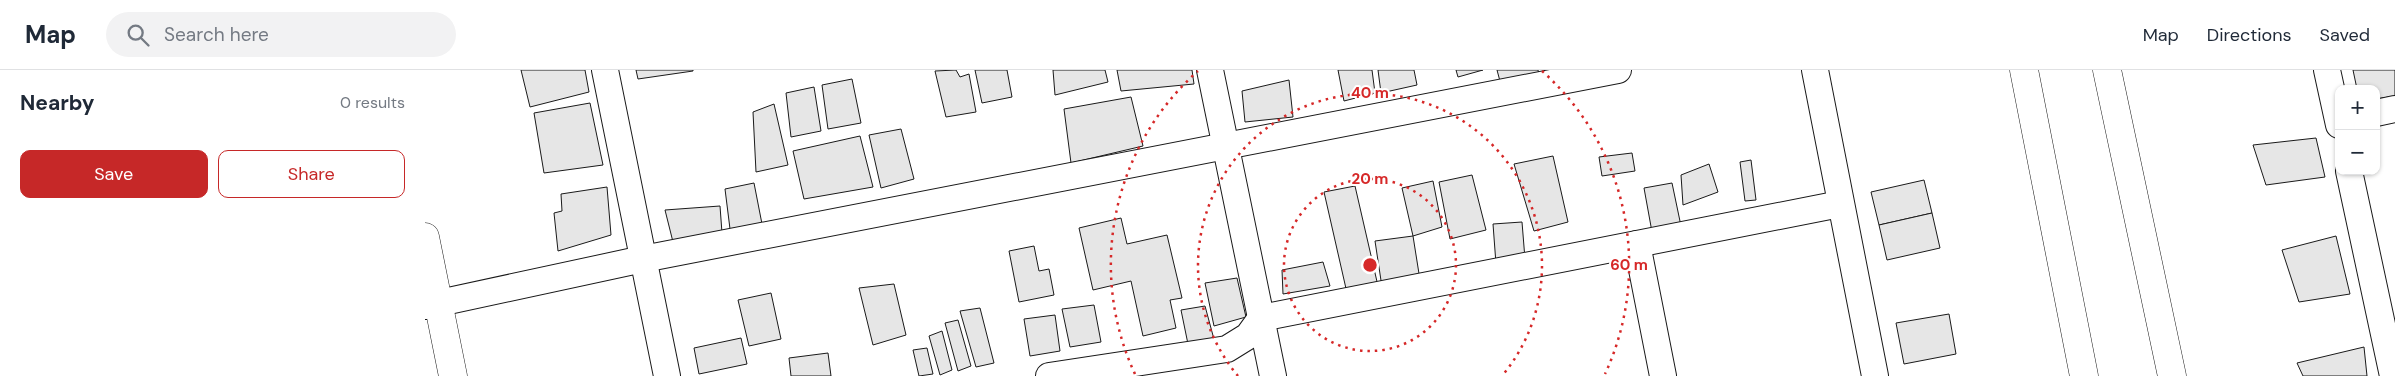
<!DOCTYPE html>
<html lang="en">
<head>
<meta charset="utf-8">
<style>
	body { margin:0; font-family:"DM Sans",sans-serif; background:#f2f2f3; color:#1f2937 }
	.controls { position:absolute; right:15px; top:15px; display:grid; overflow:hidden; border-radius:10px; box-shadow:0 1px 4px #0004 }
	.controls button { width:45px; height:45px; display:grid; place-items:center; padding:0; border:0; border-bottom:1px solid #e0e1e3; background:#fff; color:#1f2937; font:25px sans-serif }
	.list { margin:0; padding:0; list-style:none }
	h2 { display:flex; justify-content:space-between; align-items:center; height:65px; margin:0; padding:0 20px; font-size:21px }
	h2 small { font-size:16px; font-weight:400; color:#747a83 }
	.actions { display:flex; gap:10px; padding:15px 20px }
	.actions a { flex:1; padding:11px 0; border:1px solid #c62828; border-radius:10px; text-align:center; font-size:18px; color:#c62828 }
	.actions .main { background:#c62828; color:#fff }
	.icon { flex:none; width:28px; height:28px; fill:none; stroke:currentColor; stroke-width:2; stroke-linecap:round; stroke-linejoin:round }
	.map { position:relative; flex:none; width:1970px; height:306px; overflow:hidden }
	header { display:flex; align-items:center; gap:30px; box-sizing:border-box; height:70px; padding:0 25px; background:#fff; border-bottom:1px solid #e0e1e3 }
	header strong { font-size:24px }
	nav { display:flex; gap:28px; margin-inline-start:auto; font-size:18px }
	.search { width:350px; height:45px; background:#f2f2f3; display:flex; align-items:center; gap:12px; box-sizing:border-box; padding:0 18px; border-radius:28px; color:#747a83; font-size:19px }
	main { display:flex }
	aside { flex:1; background:#fff }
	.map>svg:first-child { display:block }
</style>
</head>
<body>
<header>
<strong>Map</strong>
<div class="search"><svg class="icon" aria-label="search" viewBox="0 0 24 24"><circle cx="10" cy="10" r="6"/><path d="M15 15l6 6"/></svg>Search here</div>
<nav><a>Map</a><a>Directions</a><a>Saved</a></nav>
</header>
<main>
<aside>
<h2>Nearby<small>0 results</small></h2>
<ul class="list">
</ul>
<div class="actions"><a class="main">Save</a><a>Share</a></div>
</aside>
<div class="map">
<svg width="1970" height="306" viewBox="0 0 1970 306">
	<rect width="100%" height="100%" fill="#fff"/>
	<!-- building -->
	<g fill="#e6e6e6" stroke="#1a1a1a">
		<path d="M96,0H160L164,22L105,37Z"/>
		<path d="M211,0H268V1L213,9Z"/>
		<path d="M531,0L535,7L544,4L551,42L521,47L510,1Z"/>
		<path d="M550,0H582L587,27L557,33Z"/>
		<path d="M628,0H680L683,12L630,25Z"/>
		<path d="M692,0H767L769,14L696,21Z"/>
		<path d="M913,0H947L950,23L919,31Z"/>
		<path d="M953,0H989L992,15L956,23Z"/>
		<path d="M1031,0H1058L1033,7Z"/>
		<path d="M1072,0H1113L1115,8L1076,15Z"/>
		<path d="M1928,0H1970V26L1951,29V19H1932Z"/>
		<path d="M427,9L436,53L403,59L397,15Z"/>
		<path d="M864,10L868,47L820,52L817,21Z"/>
		<path d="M389,17L396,61L366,67L361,23Z"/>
		<path d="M706,27L718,76L646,93L639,39Z"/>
		<path d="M165,33L178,95L119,103L109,43Z"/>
		<path d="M349,34L363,95L331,102L328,42Z"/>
		<path d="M476,59L489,109L456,118L444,65Z"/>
		<path d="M435,66L448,117L379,129L368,81Z"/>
		<path d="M1891,68L1900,107L1841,115L1828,75Z"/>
		<path d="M1207,83L1210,101L1177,106L1174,87Z"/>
		<path d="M1128,86L1143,152L1109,161L1089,94Z"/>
		<path d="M1326,90L1331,130L1320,131L1315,92Z"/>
		<path d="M1284,94L1293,122L1258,135L1256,105Z"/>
		<path d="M1047,105L1061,160L1025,169L1014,112Z"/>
		<path d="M1499,110L1507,143L1454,155L1446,122Z"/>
		<path d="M1008,111L1017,157L988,166L977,118Z"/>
		<path d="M329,113L337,154L305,159L300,119Z"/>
		<path d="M1247,113L1256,156L1227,162L1219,118Z"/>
		<path d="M930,116L953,216L922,223L899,122Z"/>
		<path d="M182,117L186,165L133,181L129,143L137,141L136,124Z"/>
		<path d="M295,136L297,163L248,172L240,140Z"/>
		<path d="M1507,143L1515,178L1462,190L1454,155Z"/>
		<path d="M696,148L702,174L742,165L757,228L745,230L751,258L718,266L706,211L668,220L654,158Z"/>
		<path d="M1097,152L1100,189L1071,194L1068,154Z"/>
		<path d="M988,166L995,210L957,217L950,171Z"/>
		<path d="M1911,166L1925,224L1874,232L1857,180Z"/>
		<path d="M609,176L614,201L624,199L629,225L594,232L584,181Z"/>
		<path d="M898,192L905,216L858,224L857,200Z"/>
		<path d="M812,208L821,247L789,256L780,213Z"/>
		<path d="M469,214L481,265L448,275L434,218Z"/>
		<path d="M346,223L356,269L324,276L313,230Z"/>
		<path d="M669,235L676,272L645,277L637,239Z"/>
		<path d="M780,236L790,273L764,279L756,240Z"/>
		<path d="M555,238L569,293L551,297L535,241Z"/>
		<path d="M1524,244L1531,284L1479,294L1471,253Z"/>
		<path d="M630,245L635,281L605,286L599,249Z"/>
		<path d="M533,250L546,296L533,301L520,253Z"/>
		<path d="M517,261L527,300L515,305L504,266Z"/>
		<path d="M316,268L322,294L274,304L269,278Z"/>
		<path d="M1939,277L1942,306H1878L1872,293Z"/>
		<path d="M502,278L508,304L494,306L488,280Z"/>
		<path d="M403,283L406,306H366L364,288Z"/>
	</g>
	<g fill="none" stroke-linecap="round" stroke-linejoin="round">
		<!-- street casing -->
		<g stroke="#1a1a1a" stroke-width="28">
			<g id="street">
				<path d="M180,0L242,306"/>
				<path d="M785,0L848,306"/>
				<path d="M1390,0L1450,306"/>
				<path d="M1902,0L1914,55"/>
				<path d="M1951,43L1970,39"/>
				<path d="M1924,101L1968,306"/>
				<path d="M1212,174L1238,306"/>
				<path d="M0,236L218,189L1193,0"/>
				<path d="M624,306L802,279L823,266L836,248L1415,134"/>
			</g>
		</g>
		<!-- secondary casing -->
		<g stroke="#1a1a1a" stroke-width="29">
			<g id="secondary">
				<path d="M1599,0L1659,306"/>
				<path d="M1682,0L1747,306"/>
				<path d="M0,167L28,306"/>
			</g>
		</g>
		<!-- street -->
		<use href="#street" stroke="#fff" stroke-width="26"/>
		<!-- secondary -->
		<use href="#secondary" stroke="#fff" stroke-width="28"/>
	</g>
	<!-- distance rings -->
	<g fill="none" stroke="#d62828" stroke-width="2.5" stroke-dasharray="2.5 5">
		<circle cx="945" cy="195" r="86"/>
		<path d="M813 306A172 172 0 1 1 1077 306"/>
		<path d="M710 304A259 259 0 0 1 773 1M1117 1A259 259 0 0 1 1180 304"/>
	</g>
	<circle cx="945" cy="195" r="8" fill="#d62828" stroke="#fff" stroke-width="2.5"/>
	<g font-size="15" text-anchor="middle" font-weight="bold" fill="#d62828" stroke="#fff" stroke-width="4" stroke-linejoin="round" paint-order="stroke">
		<text x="945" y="28">40 m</text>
		<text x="945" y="114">20 m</text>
		<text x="1204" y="200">60 m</text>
	</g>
</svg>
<div class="controls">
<button>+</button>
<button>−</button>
</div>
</div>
</main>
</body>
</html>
